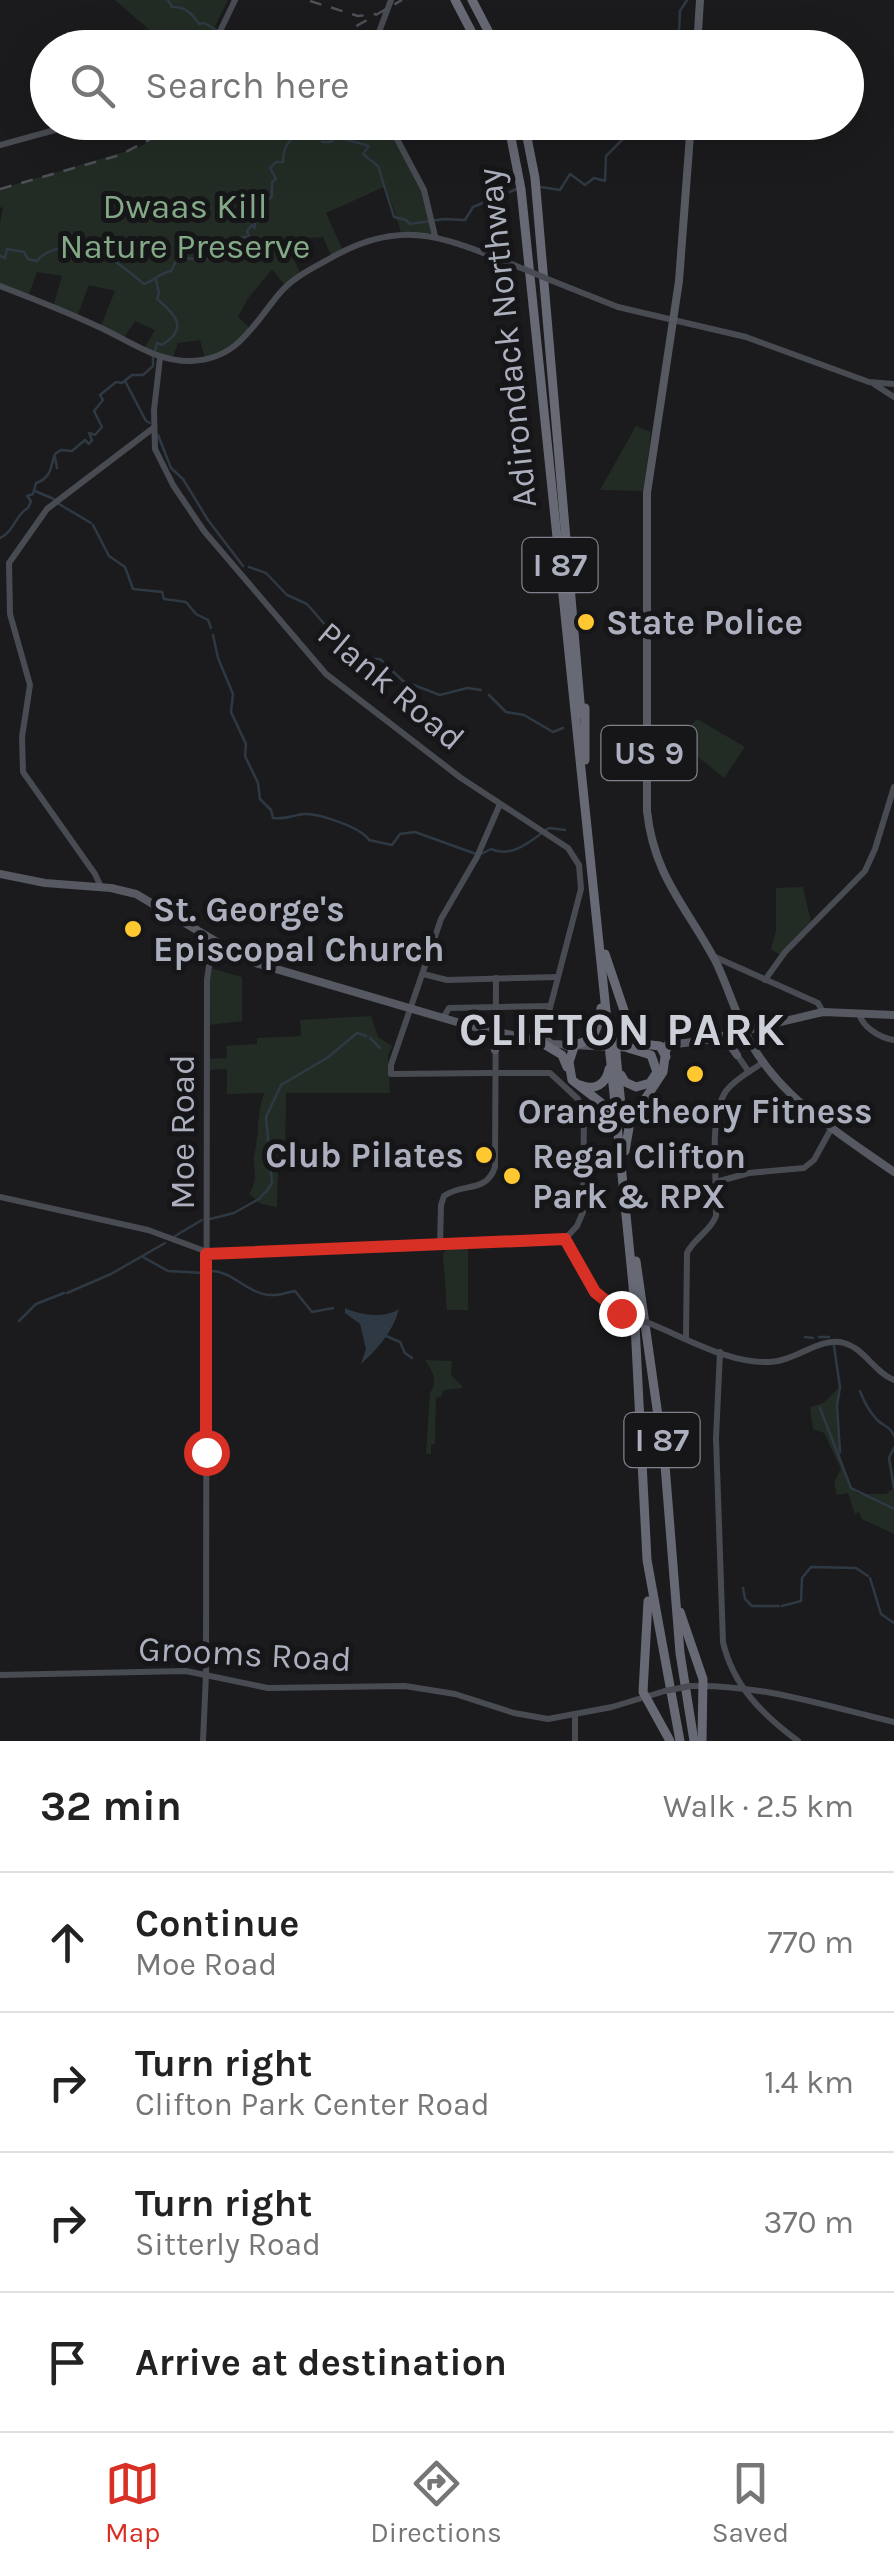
<!DOCTYPE html>
<html lang="en">
<head>
<meta charset="utf-8">
<style>
	body { margin:0; font-family:Karla,sans-serif; background:#f2f2f2; color:#222 }
	.stop { position:absolute; width:30px; height:30px; margin:-22px; border:8px solid #d93025; border-radius:50%; background:#fff }
	.stop.end { background:#d93025; border-color:#fff; box-shadow:0 2px 10px #0008 }
	.list { margin:0; padding:0; list-style:none }
	h2 { display:flex; justify-content:space-between; align-items:center; height:130px; margin:0; padding:0 40px; font-size:42px }
	h2 small { font-size:32px; font-weight:400; color:#767676 }
	.list li { display:grid; grid-template-columns:65px 1fr auto; gap:30px; align-items:center; box-sizing:border-box; height:140px; padding:0 40px; border-top:2px solid #e0e0e0 }
	.list b { display:block; font-size:38px; white-space:nowrap }
	.list p { margin:0; font-size:32px; white-space:nowrap; color:#767676 }
	.list em { font-size:32px; font-style:normal; color:#767676 }
	.icon { flex:none; width:55px; height:55px; fill:none; stroke:currentColor; stroke-width:2; stroke-linecap:round; stroke-linejoin:round }
	.map { position:relative; flex:none; width:894px; height:1741px; overflow:hidden }
	.search { position:absolute; background:#fff; box-shadow:0 10px 40px #0002; left:30px; right:30px; top:30px; height:110px; display:flex; align-items:center; gap:25px; box-sizing:border-box; padding:0 35px; border-radius:55px; color:#767676; font-size:38px }
	.sheet { height:690px; background:#fff }
	nav { display:flex; justify-content:space-around; align-items:center; box-sizing:border-box; height:140px; border-top:2px solid #e0e0e0; background:#fff; font-size:28px; color:#767676 }
	nav a { display:grid; justify-items:center; gap:5px }
	nav .on { color:#d93025 }
	.map>svg:first-child { display:block }
</style>
</head>
<body>
<div class="map">
<svg width="894" height="1741" viewBox="0 0 894 1741">
	<rect width="100%" height="100%" fill="#1b1b1d"/>
	<!-- green -->
	<g fill="#222c24">
		<path d="M115,0H228L205,47L170,48Z"/>
		<path d="M184,123H388L426,197L435,236L402,235L386,186L326,213L343,251L332,257L323,237L285,240L301,275L286,286L272,269L249,297L238,317L253,331L237,346L205,359L200,340L178,343L172,360L143,350L155,330L135,321L123,339L100,328L115,291L89,285L77,317L53,307L62,276L37,272L28,297L0,286V224L3,208L0,207V189L137,148Z"/>
		<path d="M636,426L651,432L644,491L600,490Z"/>
		<path d="M697,719L745,747L724,778L697,756L679,753L687,729Z"/>
		<path d="M803,887L811,922L780,955L771,949L776,931V888Z"/>
		<path d="M210,968L242,977V1021L209,1025Z"/>
		<path d="M371,1016L378,1037L392,1046L388,1056L390,1093H286L285,1170L278,1171L277,1207L261,1204L249,1194C260,1178 251,1169 255,1152C259,1133 257,1112 264,1093L227,1094V1069L208,1070V1059L227,1058L226,1046L257,1044V1038L301,1036L300,1020Z"/>
		<path d="M468,1247V1310H447L443,1254L447,1248Z"/>
		<path d="M425,1360L452,1361L451,1375L462,1386V1388L444,1390L441,1397L436,1398L435,1444L431,1445V1454H426L430,1393C439,1381 432,1371 425,1360Z"/>
		<path d="M840,1387C835,1414 836,1477 858,1494H886L894,1488V1534L862,1519L859,1512L855,1514L848,1493L837,1495L834,1482L841,1469L824,1433L813,1429L810,1407L823,1403Z"/>
	</g>
	<!-- water -->
	<path fill="#2f3943" d="M345,1308C360,1315 384,1319 399,1309C393,1332 378,1348 361,1364L366,1349L360,1324L345,1313Z"/>
	<g fill="none" stroke-linecap="round" stroke-linejoin="round">
		<!-- stream -->
		<g stroke="#2f3943" stroke-width="2.5">
			<path d="M168,0L172,7C185,6 193,14 199,24L204,23L220,32"/>
			<path d="M225,32L232,37L234,48"/>
			<path d="M657,48L664,37L679,33L680,11L687,0"/>
			<path d="M331,141L340,122"/>
			<path d="M331,142L337,137L369,146L363,154L378,166L394,217L406,220L410,224L444,219L465,220L473,207L517,189"/>
			<path d="M541,187L560,190L570,174L585,185L594,178L605,181L606,156L631,131L634,122"/>
			<path d="M0,256L5,258L7,249L24,252L28,259L37,261C46,249 74,242 89,247C103,251 132,274 144,284C155,280 160,273 171,271L178,257L195,259L200,253V260H206L217,247L226,249L234,247V239L249,236L247,231L252,225L255,228V216L244,218V214L255,205H264L272,196V182L276,179L270,168L276,162H283C283,135 301,133 323,133L322,142H330"/>
			<path d="M155,351L157,343L162,345C189,328 176,315 157,299L159,293L156,280"/>
			<path d="M125,381L146,421L150,423"/>
			<path d="M158,435L171,468L183,479L208,520L243,566"/>
			<path d="M55,457L57,468"/>
			<path d="M35,491L54,499"/>
			<path d="M59,504L91,523"/>
			<path d="M93,525L109,556L125,567L133,589L162,592L164,599L186,602L196,614L208,620L211,628"/>
			<path d="M0,538C14,532 15,515 28,508L31,501L27,496L33,494L36,483C53,478 51,462 55,454L61,450L72,451L85,440L89,444L92,440L89,433L95,435L102,427L94,411L103,400L100,395L116,382L122,383L132,375H143L153,366V358"/>
			<path d="M249,567L266,573L287,595L307,604L340,642L357,648L369,659H380L403,681L440,695L467,688L481,690"/>
			<path d="M213,635L218,658L233,694L231,712L246,744L245,756L258,783L260,799L271,810L273,818C285,820 293,815 304,814C319,813 362,828 369,840L392,845L400,834L415,832L476,854"/>
			<path d="M489,695L506,712L524,715L553,732L563,728"/>
			<path d="M481,854L491,849C513,859 531,840 549,828L565,830"/>
			<path d="M370,1038L380,1048"/>
			<path d="M266,1192L272,1183L266,1117L281,1085L327,1058L357,1033L366,1036"/>
			<path d="M260,1198L264,1193"/>
			<path d="M210,1219L234,1213L259,1199"/>
			<path d="M175,1236L202,1220"/>
			<path d="M143,1257L168,1271L203,1273"/>
			<path d="M210,1271C232,1270 247,1294 271,1295C279,1296 287,1292 295,1291L312,1312L333,1308"/>
			<path d="M67,1293L111,1274L165,1243"/>
			<path d="M19,1321L36,1304L64,1293"/>
			<path d="M386,1336L400,1342L405,1353L412,1358"/>
			<path d="M805,1337L813,1338"/>
			<path d="M819,1337H829"/>
			<path d="M834,1346L840,1387L837,1406L840,1452"/>
			<path d="M860,1391C864,1402 869,1411 877,1420C885,1427 890,1426 894,1436"/>
			<path d="M820,1408L851,1488L894,1509"/>
			<path d="M894,1448L889,1458L894,1488"/>
			<path d="M870,1578L881,1614L894,1623"/>
			<path d="M743,1588L745,1599L752,1606H779"/>
			<path d="M782,1606L801,1601L802,1578L811,1567L856,1568L868,1576"/>
		</g>
		<!-- secondary -->
		<g stroke="#494b53" stroke-width="6">
			<path d="M212,48L235,0"/>
			<path d="M373,48L391,0"/>
			<path d="M388,122L424,190L435,236"/>
			<path d="M0,145L84,122"/>
			<path d="M550,280L618,307L746,337L869,382L894,384"/>
			<path d="M0,286C34,299 67,312 99,327C130,341 156,362 192,361C238,359 253,325 279,294C292,278 311,269 329,259C406,214 449,240 524,269"/>
			<path d="M160,358L154,410L155,449L173,485L204,531L326,674L461,778L568,848L579,865L581,889L544,1031"/>
			<path d="M874,384L894,397"/>
			<path d="M101,887L95,874L23,772L22,737L30,685L10,614L9,563L47,509L152,429"/>
			<path d="M715,957L818,1003L823,1012"/>
			<path d="M423,974L447,980L558,977"/>
			<path d="M765,980L785,952L865,871L875,849L894,787"/>
			<path d="M859,1013C862,1027 880,1038 894,1040"/>
			<path d="M443,1018L449,1008L550,1006"/>
			<path d="M737,1055L749,1072"/>
			<path d="M491,1073L391,1074V1065L441,919L477,857L500,804"/>
			<path d="M716,1182L749,1173L804,1168L814,1160L831,1129"/>
			<path d="M0,1197L148,1230L213,1254L565,1239L577,1226L583,1212L584,1111L578,1099L550,1073H494"/>
			<path d="M565,1239L599,1297L628,1315"/>
			<path d="M440,1246L441,1205L444,1196C463,1182 486,1194 495,1167L496,978"/>
			<path d="M651,1324C688,1339 730,1364 770,1362C796,1361 821,1336 844,1343C865,1349 874,1372 894,1380"/>
			<path d="M686,1338L687,1253C694,1238 710,1232 716,1216C718,1182 707,1120 726,1091C735,1079 752,1070 764,1062"/>
			<path d="M720,1352L716,1438L723,1642C733,1686 763,1715 798,1741"/>
			<path d="M0,1675L186,1671L268,1688L405,1686L455,1694L514,1713L548,1719L612,1707L665,1691"/>
			<path d="M690,1686C761,1684 826,1706 894,1722"/>
			<path d="M575,1715V1741"/>
			<path d="M203,1741L206,1674L207,980L209,966L220,945"/>
		</g>
		<!-- primary -->
		<g stroke="#575962" stroke-width="8">
			<path d="M697,48L700,0"/>
			<path d="M691,122L679,281L647,493V811C654,877 687,907 716,962C728,987 736,1015 749,1040C781,1099 840,1134 894,1172"/>
			<path d="M0,874L45,883L111,888L136,894L249,961L467,1025L552,1044L633,1048"/>
			<path d="M532,1039L539,1038L544,1031L545,1038L551,1044"/>
			<path d="M716,1041L728,1042L737,1055"/>
			<path d="M667,1045L701,1041L823,1012L894,1015"/>
			<path d="M495,1050L499,1040L508,1036"/>
		</g>
		<!-- highway -->
		<g stroke="#676974" stroke-width="9">
			<path d="M455,0L480,48"/>
			<path d="M472,0L497,48"/>
			<path d="M508,122L521,189L609,1040"/>
			<path d="M524,122L535,178L581,714"/>
			<path d="M585,708V760"/>
			<path d="M605,954L633,1037L642,1044L660,1046L666,1057"/>
			<path d="M542,1043L562,1055L567,1067"/>
			<path d="M567,1046C593,1043 598,1034 601,1008"/>
			<path d="M574,1047L569,1062L572,1080L604,1105L614,1124"/>
			<path d="M610,1054L633,1285L647,1560L680,1741"/>
			<path d="M616,1054L621,1106"/>
			<path d="M621,1075L625,1082L636,1087L650,1083L657,1072L651,1055L628,1048"/>
			<path d="M580,1085C594,1091 606,1085 609,1069"/>
			<path d="M625,1151L630,1122L663,1072L666,1049L670,1045"/>
			<path d="M636,1261L665,1465L680,1653L694,1741"/>
			<path d="M648,1601L643,1692L670,1741"/>
			<path d="M680,1612L703,1679L702,1741"/>
		</g>
		<!-- rail -->
		<g stroke="#4e5058" stroke-width="2.5" stroke-dasharray="12 10" stroke-linecap="butt">
			<path d="M310,1L358,16L376,14"/>
			<path d="M318,48L402,0"/>
			<path d="M0,189L120,155L184,122"/>
		</g>
		<!-- secondary-bridge -->
		<g stroke="#494b53" stroke-width="6">
			<path d="M524,269L550,280"/>
			<path d="M628,1315L651,1324"/>
			<path d="M665,1691L690,1686"/>
		</g>
		<!-- highway-bridge -->
		<g stroke="#676974" stroke-width="9">
			<path d="M609,1040L610,1054"/>
			<path d="M615,1040L616,1054"/>
		</g>
	</g>
	<g fill="none" stroke-linecap="round" stroke-linejoin="round">
		<!-- route -->
		<path stroke="#d93025" stroke-width="12" d="M206,1452V1254L565,1239L595,1292L621,1313"/>
	</g>
	<!-- markers -->
	<g fill="#ffc831" stroke="#161518" stroke-width="4">
		<circle cx="586" cy="622" r="10"/>
		<circle cx="133" cy="929" r="10"/>
		<circle cx="695" cy="1074" r="10"/>
		<circle cx="484" cy="1155" r="10"/>
		<circle cx="512" cy="1176" r="10"/>
	</g>
	<g text-anchor="middle" dominant-baseline="central" stroke-width="10" stroke-linejoin="round" paint-order="stroke">
		<!-- shield labels -->
		<g fill="#161518" stroke="#7f828c" stroke-width="2.5">
			<rect x="522.5" y="538" width="75" height="54" rx="8"/>
			<rect x="601.5" y="726" width="95" height="54" rx="8"/>
			<rect x="624.5" y="1413" width="75" height="54" rx="8"/>
		</g>
		<g font-size="32" font-weight="bold" fill="#acb0be">
			<text x="560" y="565">I 87</text>
			<text x="649" y="753">US 9</text>
			<text x="662" y="1440">I 87</text>
		</g>
		<!-- park labels -->
		<g font-size="35" fill="#82aa87" stroke="#161518">
			<text x="185" y="206">Dwaas Kill<tspan x="185" dy="40">Nature Preserve</tspan></text>
		</g>
		<!-- street labels -->
		<g font-size="35" fill="#acb0be" stroke="#161518">
			<text transform="translate(507 338) rotate(-96)">Adirondack Northway</text>
			<text transform="translate(391 686) rotate(40)">Plank Road</text>
			<text transform="translate(182 1132) rotate(-90)">Moe Road</text>
			<text transform="translate(245 1654) rotate(3)">Grooms Road</text>
		</g>
		<!-- poi labels -->
		<g font-size="35" font-weight="bold" fill="#acb0be" stroke="#161518" text-anchor="start">
			<text x="606" y="622">State Police</text>
			<text x="153" y="909">St. George's<tspan x="153" dy="40">Episcopal Church</tspan></text>
			<text x="695" y="1111" text-anchor="middle">Orangetheory Fitness</text>
			<text x="464" y="1155" text-anchor="end">Club Pilates</text>
			<text x="532" y="1156">Regal Clifton<tspan x="532" dy="40">Park &amp; RPX</tspan></text>
		</g>
		<!-- district labels -->
		<g font-size="45" font-weight="bold" letter-spacing="2.5" fill="#ced0d9" stroke="#161518">
			<text x="623" y="1030">CLIFTON PARK</text>
		</g>
	</g>
</svg>
<div class="stop" style="left:206px;top:1452px"></div>
<div class="stop end" style="left:621px;top:1313px"></div>
<div class="search"><svg class="icon" aria-label="search" viewBox="0 0 24 24"><circle cx="10" cy="10" r="6"/><path d="M15 15l6 6"/></svg>Search here</div>
</div>
<section class="sheet">
<h2>32 min<small>Walk · 2.5 km</small></h2>
<ul class="list">
<li><svg class="icon" aria-label="ahead" viewBox="0 0 24 24"><path d="M12 20V5M6 11l6-6 6 6"/></svg><div><b>Continue</b><p>Moe Road</p></div><em>770 m</em></li>
<li><svg class="icon" aria-label="right" viewBox="0 0 24 24"><path d="M7 20v-9h11M14 6l5 5-5 5"/></svg><div><b>Turn right</b><p>Clifton Park Center Road</p></div><em>1.4 km</em></li>
<li><svg class="icon" aria-label="right" viewBox="0 0 24 24"><path d="M7 20v-9h11M14 6l5 5-5 5"/></svg><div><b>Turn right</b><p>Sitterly Road</p></div><em>370 m</em></li>
<li><svg class="icon" aria-label="arrive" viewBox="0 0 24 24"><path d="M6 21V4h12l-3 4 3 4H6"/></svg><div><b>Arrive at destination</b></div></li>
</ul>
</section>
<nav>
<a class="on"><svg class="icon" aria-label="map" viewBox="0 0 24 24"><path d="M3 6l6-2 6 2 6-2v14l-6 2-6-2-6 2zM9 4v14M15 6v14"/></svg>Map</a>
<a><svg class="icon" aria-label="directions" viewBox="0 0 24 24"><path d="M12 3l9 9-9 9-9-9zM9 14v-3h6M13 9l2 2-2 2"/></svg>Directions</a>
<a><svg class="icon" aria-label="saved" viewBox="0 0 24 24"><path d="M7 4h10v16l-5-4-5 4z"/></svg>Saved</a>
</nav>
</body>
</html>
